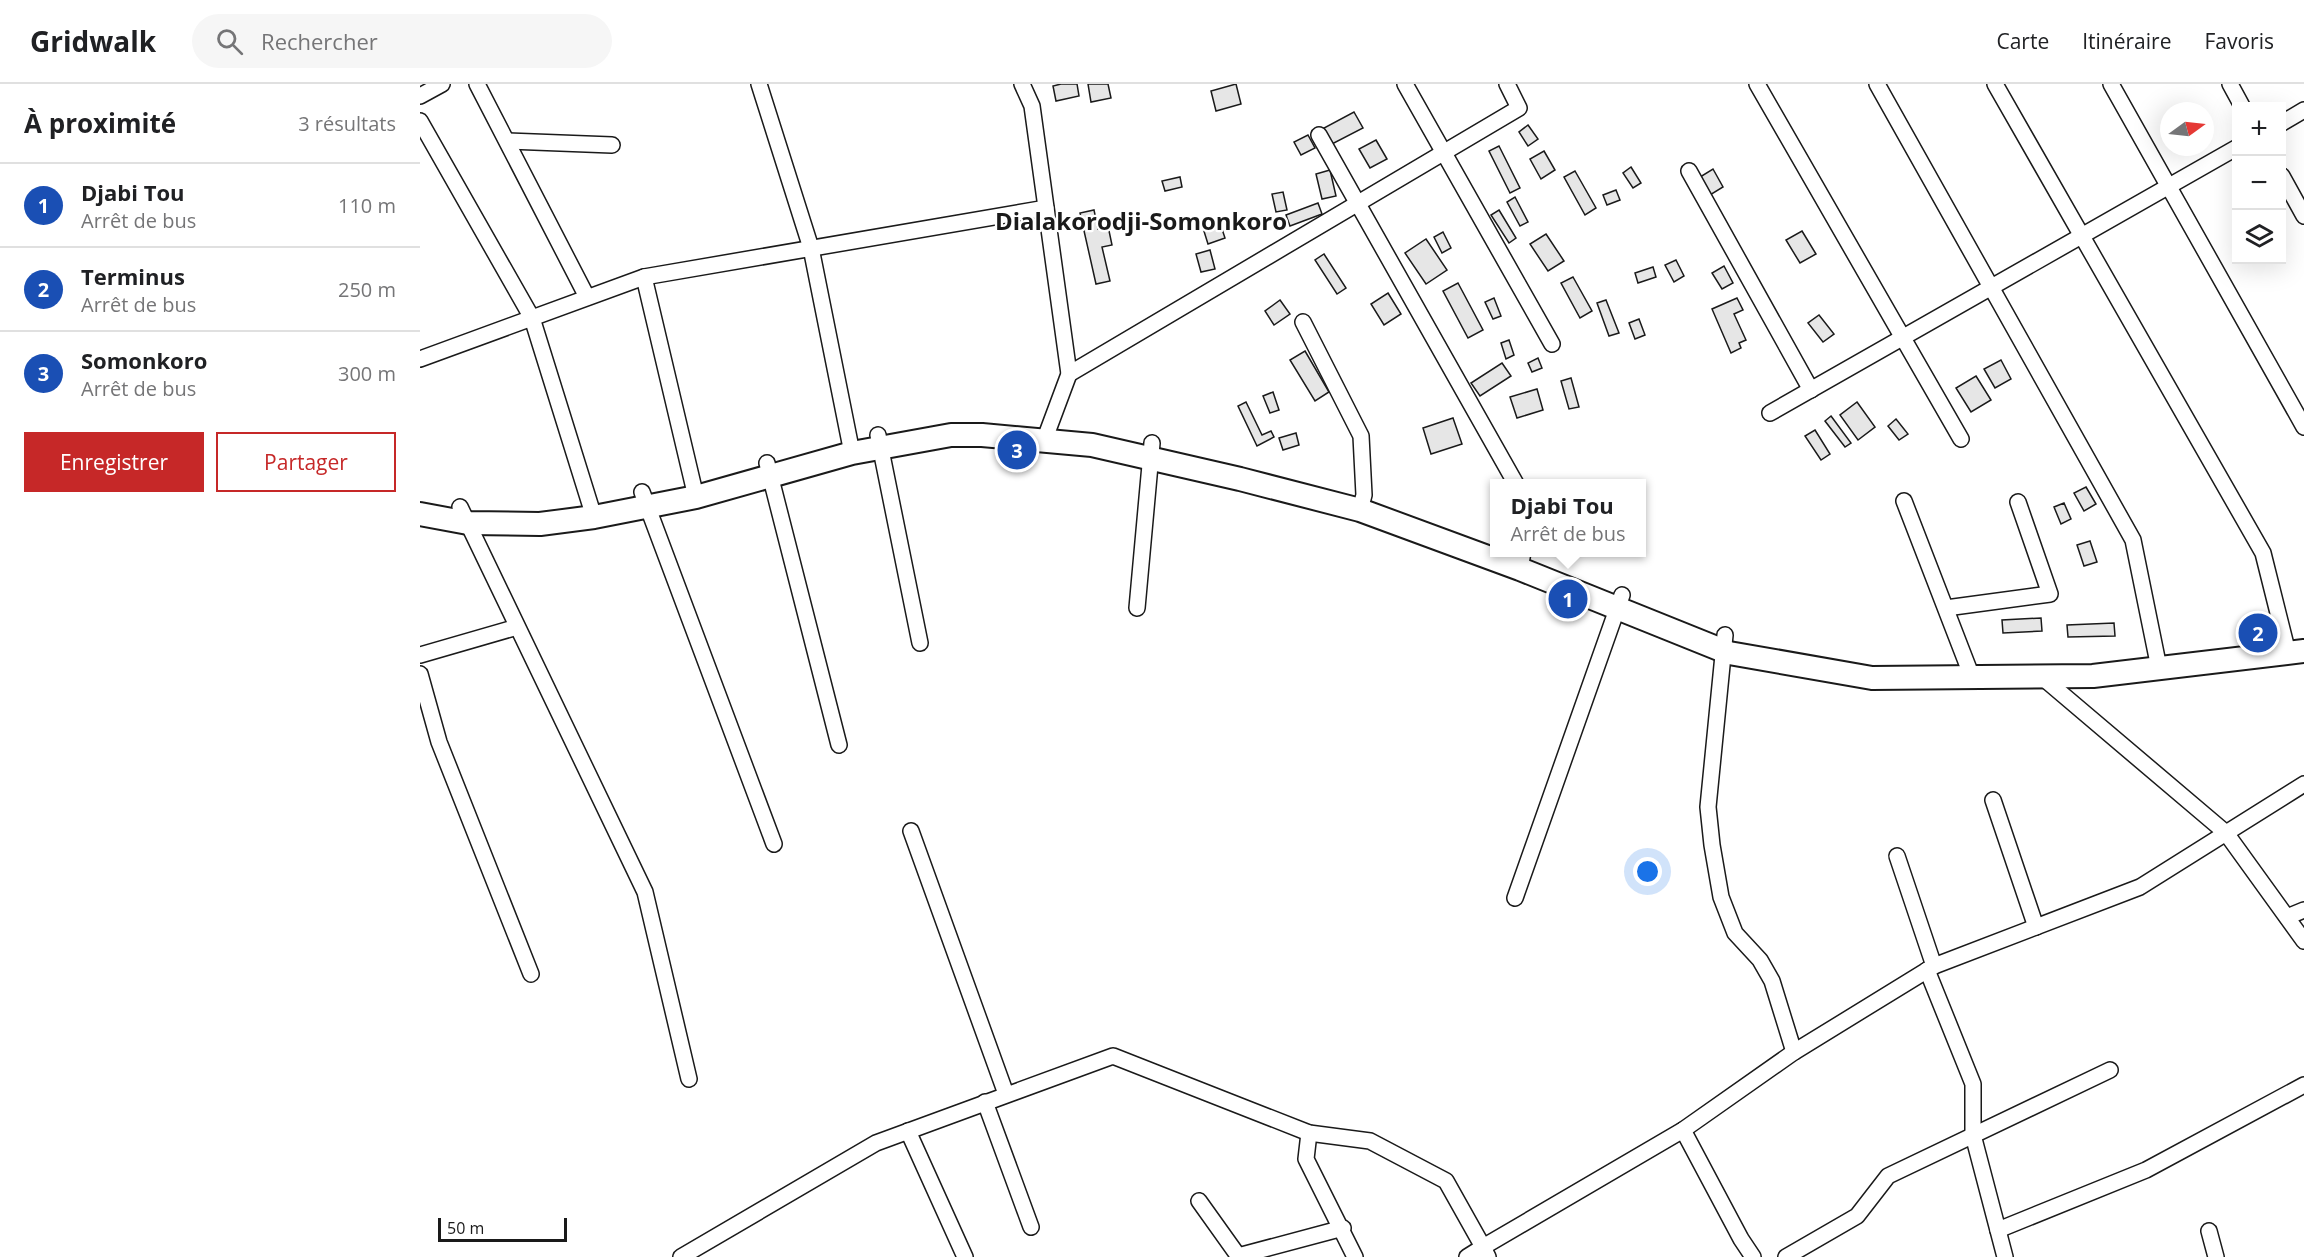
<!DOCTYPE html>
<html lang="fr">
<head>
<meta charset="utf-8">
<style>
	body { margin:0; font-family:"Open Sans",sans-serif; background:#f6f6f6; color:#202124 }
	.controls { position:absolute; right:18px; top:18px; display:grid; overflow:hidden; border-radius:0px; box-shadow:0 6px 24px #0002 }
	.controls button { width:54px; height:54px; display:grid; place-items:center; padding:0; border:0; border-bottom:2px solid #e0e0e0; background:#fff; color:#202124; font:30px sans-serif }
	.compass { position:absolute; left:1740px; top:18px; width:54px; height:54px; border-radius:50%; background:#fff; box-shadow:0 6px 24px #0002; rotate:75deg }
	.scale { position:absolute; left:18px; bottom:15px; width:129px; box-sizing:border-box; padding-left:6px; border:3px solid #1a1a1a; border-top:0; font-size:16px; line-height:21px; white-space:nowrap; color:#1a1a1a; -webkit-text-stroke:4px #fff; paint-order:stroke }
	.you { position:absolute; left:1228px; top:788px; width:21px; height:21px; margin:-15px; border:4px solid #fff; border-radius:50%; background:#1a73e8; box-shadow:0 0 0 9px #1a73e833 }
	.badge { display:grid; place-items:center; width:39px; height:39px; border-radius:50%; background:#c62828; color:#fff; font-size:20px; font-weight:700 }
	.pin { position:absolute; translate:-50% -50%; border:3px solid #fff; box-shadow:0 2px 6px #0006 }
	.popup { position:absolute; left:1070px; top:395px; width:156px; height:78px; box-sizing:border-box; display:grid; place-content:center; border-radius:0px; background:#fff; filter:drop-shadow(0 2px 4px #0005); font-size:20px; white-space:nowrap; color:#757577 }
	.popup b { font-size:22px; color:#202124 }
	.popup::after { content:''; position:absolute; left:50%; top:100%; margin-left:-12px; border:12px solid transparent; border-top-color:#fff }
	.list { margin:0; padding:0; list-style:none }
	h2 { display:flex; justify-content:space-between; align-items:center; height:78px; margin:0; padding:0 24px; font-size:26px }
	h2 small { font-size:20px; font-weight:400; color:#757577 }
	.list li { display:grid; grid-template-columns:39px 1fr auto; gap:18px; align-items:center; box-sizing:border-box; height:84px; padding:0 24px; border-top:2px solid #e0e0e0 }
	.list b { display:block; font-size:22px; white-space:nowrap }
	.list p { margin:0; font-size:20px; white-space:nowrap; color:#757577 }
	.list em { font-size:20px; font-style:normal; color:#757577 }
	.actions { display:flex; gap:12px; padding:18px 24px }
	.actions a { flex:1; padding:14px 0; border:2px solid #c62828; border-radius:0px; text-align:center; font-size:21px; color:#c62828 }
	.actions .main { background:#c62828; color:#fff }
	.icon { flex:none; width:33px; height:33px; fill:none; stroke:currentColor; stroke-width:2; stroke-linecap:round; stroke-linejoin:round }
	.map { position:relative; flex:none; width:1884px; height:1173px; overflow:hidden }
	header { display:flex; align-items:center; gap:36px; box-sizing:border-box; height:84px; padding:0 30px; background:#fff; border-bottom:2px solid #e0e0e0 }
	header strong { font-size:28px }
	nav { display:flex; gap:33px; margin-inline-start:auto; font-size:21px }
	.search { width:420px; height:54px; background:#f6f6f6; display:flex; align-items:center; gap:15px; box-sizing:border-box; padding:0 21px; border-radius:33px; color:#757577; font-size:22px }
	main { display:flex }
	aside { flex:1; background:#fff }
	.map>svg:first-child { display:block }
</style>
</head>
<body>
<header>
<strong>Gridwalk</strong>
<div class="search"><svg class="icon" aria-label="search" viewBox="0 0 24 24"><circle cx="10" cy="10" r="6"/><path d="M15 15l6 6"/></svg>Rechercher</div>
<nav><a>Carte</a><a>Itinéraire</a><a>Favoris</a></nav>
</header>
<main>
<aside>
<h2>À proximité<small>3 résultats</small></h2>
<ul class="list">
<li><span class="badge" style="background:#1a4fb4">1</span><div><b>Djabi Tou</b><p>Arrêt de bus</p></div><em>110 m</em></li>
<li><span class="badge" style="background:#1a4fb4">2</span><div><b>Terminus</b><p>Arrêt de bus</p></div><em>250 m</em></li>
<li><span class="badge" style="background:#1a4fb4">3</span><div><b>Somonkoro</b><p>Arrêt de bus</p></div><em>300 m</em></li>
</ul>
<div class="actions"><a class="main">Enregistrer</a><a>Partager</a></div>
</aside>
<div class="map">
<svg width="1884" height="1173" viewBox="0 0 1884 1173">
	<rect width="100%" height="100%" fill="#fff"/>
	<!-- building -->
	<g fill="#e6e6e6" stroke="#1a1a1a" stroke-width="1.5">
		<path d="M641,0H657L659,12L636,17L633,2Z"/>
		<path d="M668,0H688L691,14L671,18Z"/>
		<path d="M816,0L821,20L796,27L791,7Z"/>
		<path d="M934,28L943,44L912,60L904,44Z"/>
		<path d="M1108,41L1118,55L1108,62L1099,48Z"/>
		<path d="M888,51L895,64L881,71L874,58Z"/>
		<path d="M956,56L967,75L950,84L939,65Z"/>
		<path d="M1079,62L1100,104L1090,109L1069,67Z"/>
		<path d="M1124,67L1135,86L1121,95L1110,75Z"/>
		<path d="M1211,83L1221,99L1213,104L1203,89Z"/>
		<path d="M1293,85L1303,103L1290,111L1280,93Z"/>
		<path d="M910,86L916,112L902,115L896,90Z"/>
		<path d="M1155,87L1176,124L1165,131L1144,93Z"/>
		<path d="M760,93L762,103L745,107L742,97Z"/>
		<path d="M1196,106L1200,116L1187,121L1183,111Z"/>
		<path d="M863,108L867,126L856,128L852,110Z"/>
		<path d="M1095,113L1108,138L1100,142L1087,118Z"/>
		<path d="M898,119L902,130L870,142L866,131Z"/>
		<path d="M674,126L678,145L688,142L692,161L682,163L690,197L676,200L660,129Z"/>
		<path d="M1079,126L1096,154L1089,159L1071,131Z"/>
		<path d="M800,139L805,154L788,160L783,144Z"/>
		<path d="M1382,147L1396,170L1380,179L1366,156Z"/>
		<path d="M1023,148L1031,164L1022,169L1014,153Z"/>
		<path d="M1126,150L1144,177L1128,187L1110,160Z"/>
		<path d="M1006,155L1027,186L1006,200L985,169Z"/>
		<path d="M790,166L795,185L781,188L776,170Z"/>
		<path d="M904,170L926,204L917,210L895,176Z"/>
		<path d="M1256,176L1264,192L1254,198L1245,181Z"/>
		<path d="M1304,182L1313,199L1302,205L1292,189Z"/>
		<path d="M1233,183L1236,193L1218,199L1215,189Z"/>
		<path d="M1153,193L1172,227L1160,234L1141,199Z"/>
		<path d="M1038,199L1063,246L1048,254L1023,207Z"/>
		<path d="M968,209L981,230L964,241L951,220Z"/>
		<path d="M1074,214L1081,232L1073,235L1065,218Z"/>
		<path d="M1317,214L1323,226L1314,230L1326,256L1319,259L1321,264L1311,269L1292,225Z"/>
		<path d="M860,216L870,230L854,241L845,227Z"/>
		<path d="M1186,216L1199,249L1189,252L1177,219Z"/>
		<path d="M1399,231L1414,250L1403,258L1388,239Z"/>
		<path d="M1219,235L1225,251L1215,255L1209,239Z"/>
		<path d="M1089,256L1094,271L1086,275L1081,259Z"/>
		<path d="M885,267L909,308L895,317L870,276Z"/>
		<path d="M1118,274L1122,284L1112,288L1108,279Z"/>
		<path d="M1581,276L1591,295L1575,304L1564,285Z"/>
		<path d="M1082,279L1091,292L1060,312L1051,299Z"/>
		<path d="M1556,292L1571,316L1551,328L1536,304Z"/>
		<path d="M1151,294L1159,323L1149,325L1141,297Z"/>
		<path d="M1117,305L1123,326L1097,334L1090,313Z"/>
		<path d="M853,308L859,326L850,329L843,312Z"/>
		<path d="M826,318L842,351L851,347L854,353L837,362L818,322Z"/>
		<path d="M1437,318L1455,343L1438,356L1420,331Z"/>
		<path d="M1411,332L1431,359L1425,363L1405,337Z"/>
		<path d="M1033,334L1042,360L1011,370L1003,344Z"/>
		<path d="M1476,335L1488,350L1479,356L1468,342Z"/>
		<path d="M1395,346L1410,370L1401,376L1385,352Z"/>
		<path d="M876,349L879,361L863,366L859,354Z"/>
		<path d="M1666,403L1676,420L1664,427L1654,409Z"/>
		<path d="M1644,419L1651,435L1641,440L1634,423Z"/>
		<path d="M1670,457L1677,478L1664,482L1657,461Z"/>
		<path d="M1621,534L1622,547L1583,549L1582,536Z"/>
		<path d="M1694,539L1695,552L1648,553L1647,541Z"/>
	</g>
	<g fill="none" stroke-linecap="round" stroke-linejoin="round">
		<!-- street casing -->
		<g stroke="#1a1a1a" stroke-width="18">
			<g id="street">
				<path d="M57,0L167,213"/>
				<path d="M339,0L391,164L432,369"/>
				<path d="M602,0L612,22L649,290L624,357"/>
				<path d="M985,0L1132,260"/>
				<path d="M1337,0L1541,355"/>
				<path d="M1457,0L1713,456L1739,584"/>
				<path d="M1575,0L1843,469L1868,569"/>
				<path d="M1691,0L1884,343"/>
				<path d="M1810,0L1822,22"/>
				<path d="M0,12L22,0"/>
				<path d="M0,37L112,234L174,433"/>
				<path d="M1862,39L1884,26"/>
				<path d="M899,51L1096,400"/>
				<path d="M87,57L192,61"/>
				<path d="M1269,87L1391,306"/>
				<path d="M1862,92L1884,132"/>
				<path d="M224,193L276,413"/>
				<path d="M883,238L941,352L944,411L940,426"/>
				<path d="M0,275L224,193L626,124"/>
				<path d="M649,290L1099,24L1087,0"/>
				<path d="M1350,329L1816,64"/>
				<path d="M458,351L500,559"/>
				<path d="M347,379L419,661"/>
				<path d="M222,408L354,760"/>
				<path d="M1484,417L1552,593"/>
				<path d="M40,423L225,808L269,995"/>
				<path d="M1100,485L1103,468"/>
				<path d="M717,524L732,359"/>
				<path d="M1526,524L1630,510L1598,418"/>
				<path d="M1305,551L1288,723L1292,761L1301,813L1315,849L1340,876L1352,897L1374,968"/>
				<path d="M0,571L97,543"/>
				<path d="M0,590L19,658L111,890"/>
				<path d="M1622,593L1806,749L1884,857"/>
				<path d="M1573,716L1616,843"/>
				<path d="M491,747L586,1010"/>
				<path d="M1477,772L1514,882"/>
				<path d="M1095,814L1202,511"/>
				<path d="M1867,833L1884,826"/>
				<path d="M1507,886L1553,1000V1051L1585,1173"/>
				<path d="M565,1018L611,1143"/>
				<path d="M1263,1046L1321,1155L1333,1173"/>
				<path d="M488,1047L545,1173"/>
				<path d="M889,1049L886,1075L935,1173"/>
				<path d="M779,1117L819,1173"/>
				<path d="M1578,1146L1726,1086L1884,1001"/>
				<path d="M1789,1147L1796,1173"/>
				<path d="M818,1172L923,1144"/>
				<path d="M261,1173L456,1059L693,972L889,1049L950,1057L1026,1097L1063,1163L1263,1046L1374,968L1514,882L1720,803L1884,700"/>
				<path d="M1047,1173L1063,1163L1068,1173"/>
				<path d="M1366,1173L1437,1132L1468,1092L1690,986"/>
			</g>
		</g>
		<!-- secondary casing -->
		<g stroke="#1a1a1a" stroke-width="26">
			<path id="secondary" d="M0,430L48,439L120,440L174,433L276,413L432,369L531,351H562L672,361L820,395L940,426L1100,485L1309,569L1452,594L1673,592L1884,567"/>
		</g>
		<!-- street -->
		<use href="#street" stroke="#fff" stroke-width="15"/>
		<!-- secondary -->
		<use href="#secondary" stroke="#fff" stroke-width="22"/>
	</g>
	<g text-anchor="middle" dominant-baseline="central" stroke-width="4.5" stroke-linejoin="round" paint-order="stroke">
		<!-- quarter labels -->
		<g font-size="24" font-weight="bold" fill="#1a1a1a" stroke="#fff">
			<text x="721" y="136">Dialakorodji-Somonkoro</text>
		</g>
	</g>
</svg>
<div class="controls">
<button>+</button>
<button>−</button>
<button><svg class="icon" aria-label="layers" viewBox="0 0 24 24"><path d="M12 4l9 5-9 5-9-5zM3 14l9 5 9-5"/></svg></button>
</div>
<svg class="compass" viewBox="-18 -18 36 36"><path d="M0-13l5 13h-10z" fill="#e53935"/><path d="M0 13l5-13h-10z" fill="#757577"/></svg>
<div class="scale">50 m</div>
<div class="you"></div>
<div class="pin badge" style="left:1148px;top:515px;background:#1a4fb4">1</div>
<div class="popup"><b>Djabi Tou</b>Arrêt de bus</div>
<div class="pin badge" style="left:1838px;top:549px;background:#1a4fb4">2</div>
<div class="pin badge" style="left:597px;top:366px;background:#1a4fb4">3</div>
</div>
</main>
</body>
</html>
